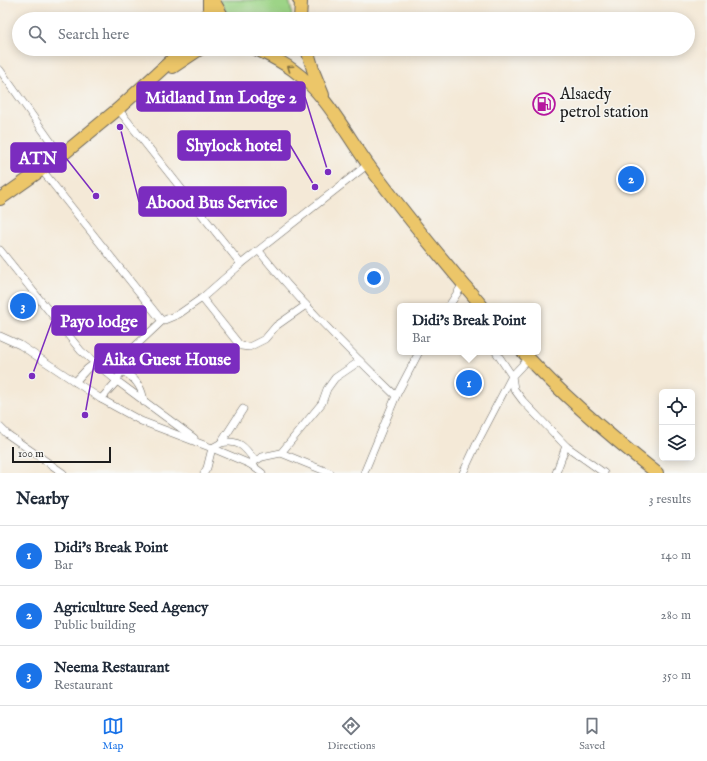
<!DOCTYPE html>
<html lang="en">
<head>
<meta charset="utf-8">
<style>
	body { margin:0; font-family:"IM FELL English",serif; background:#f6f6f7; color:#1f2937 }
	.controls { position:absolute; right:12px; bottom:12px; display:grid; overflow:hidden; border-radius:6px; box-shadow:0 2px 10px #0003 }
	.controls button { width:36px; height:36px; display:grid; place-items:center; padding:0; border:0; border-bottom:1px solid #e0e1e3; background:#fff; color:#1f2937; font:20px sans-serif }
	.scale { position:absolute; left:12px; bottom:10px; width:99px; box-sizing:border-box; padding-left:4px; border:2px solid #1c1c1c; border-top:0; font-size:11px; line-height:14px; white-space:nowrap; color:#1c1c1c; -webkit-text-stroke:3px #f6f6f2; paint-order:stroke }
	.you { position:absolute; left:374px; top:278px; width:14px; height:14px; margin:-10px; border:3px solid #fff; border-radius:50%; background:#1a73e8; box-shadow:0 0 0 6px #1a73e833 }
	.badge { display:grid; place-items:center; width:26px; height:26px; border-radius:50%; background:#1a73e8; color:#fff; font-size:13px; font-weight:700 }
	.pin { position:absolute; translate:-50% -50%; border:2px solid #fff; box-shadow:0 1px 4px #0006 }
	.popup { position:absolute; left:397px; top:303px; width:144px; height:52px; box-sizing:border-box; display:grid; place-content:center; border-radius:6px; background:#fff; filter:drop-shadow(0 1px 3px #0005); font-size:13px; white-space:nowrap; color:#747a83 }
	.popup b { font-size:15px; color:#1f2937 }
	.popup::after { content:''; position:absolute; left:50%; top:100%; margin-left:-8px; border:8px solid transparent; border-top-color:#fff }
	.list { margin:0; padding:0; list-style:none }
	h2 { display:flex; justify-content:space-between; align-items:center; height:52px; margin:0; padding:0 16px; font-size:17px }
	h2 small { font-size:13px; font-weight:400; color:#747a83 }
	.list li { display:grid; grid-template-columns:26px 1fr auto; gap:12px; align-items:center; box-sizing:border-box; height:60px; padding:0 16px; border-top:1px solid #e0e1e3 }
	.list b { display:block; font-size:15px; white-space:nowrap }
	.list p { margin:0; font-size:13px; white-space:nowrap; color:#747a83 }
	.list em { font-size:13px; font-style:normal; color:#747a83 }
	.icon { flex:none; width:22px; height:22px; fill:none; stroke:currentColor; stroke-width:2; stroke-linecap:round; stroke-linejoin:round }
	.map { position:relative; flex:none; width:707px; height:473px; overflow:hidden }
	.search { position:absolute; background:#fff; box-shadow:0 2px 10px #0003; left:12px; right:12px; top:12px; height:44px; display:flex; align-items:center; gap:10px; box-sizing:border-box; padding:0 14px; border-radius:22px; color:#747a83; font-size:15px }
	.sheet { height:232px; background:#fff }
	nav { display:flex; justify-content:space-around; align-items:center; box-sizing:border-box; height:56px; border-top:1px solid #e0e1e3; background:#fff; font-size:11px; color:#747a83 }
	nav a { display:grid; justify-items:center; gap:2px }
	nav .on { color:#1a73e8 }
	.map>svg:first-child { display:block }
</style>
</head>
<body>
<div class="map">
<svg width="707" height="473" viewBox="0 0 707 473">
	<rect width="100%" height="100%" fill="#f6f6f2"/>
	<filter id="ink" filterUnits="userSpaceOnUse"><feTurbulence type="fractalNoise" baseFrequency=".025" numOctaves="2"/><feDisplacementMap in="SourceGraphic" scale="8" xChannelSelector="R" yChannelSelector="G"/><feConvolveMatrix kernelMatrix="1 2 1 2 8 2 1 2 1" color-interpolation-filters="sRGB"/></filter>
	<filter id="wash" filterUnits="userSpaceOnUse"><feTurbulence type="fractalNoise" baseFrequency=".012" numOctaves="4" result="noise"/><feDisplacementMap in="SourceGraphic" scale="16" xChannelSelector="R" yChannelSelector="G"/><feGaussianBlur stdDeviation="0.9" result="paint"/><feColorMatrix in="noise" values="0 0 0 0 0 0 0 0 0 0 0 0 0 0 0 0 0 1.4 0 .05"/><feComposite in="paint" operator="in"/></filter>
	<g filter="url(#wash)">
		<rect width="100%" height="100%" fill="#f4e9d7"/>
		<!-- green -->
		<path fill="#9dd487" stroke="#5c7852" d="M219,0H289L291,8L292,19H230Z"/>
	</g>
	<g filter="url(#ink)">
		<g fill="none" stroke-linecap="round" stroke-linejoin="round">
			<!-- minor casing -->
			<g stroke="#68645d" stroke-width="8">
				<g id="minor">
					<path d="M0,70L61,156"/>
					<path d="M118,109L241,264"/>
					<path d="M41,169L162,321"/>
					<path d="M0,250L81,351L117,381L194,438"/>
					<path d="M259,251C301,303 348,350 396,396"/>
					<path d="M202,298L238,343L241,346L249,347L265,339L276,326L306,305"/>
					<path d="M449,306L463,284"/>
					<path d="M0,336L20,345L101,399L141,421L212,448L250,464L262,473"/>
					<path d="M529,358L512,376L514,389L523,401L566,446L556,473"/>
					<path d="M75,382L87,369L95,363C118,368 141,374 144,402"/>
					<path d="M101,399L117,381L128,353L162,321L179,314L202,298L241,264L367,165"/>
					<path d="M0,427L7,434L63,473"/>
					<path d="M221,443C239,439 245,447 255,461"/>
					<path d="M566,446L604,473"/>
					<path d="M281,453L330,473"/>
					<path d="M250,464L262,457L281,453L322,403L327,389L335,378L360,361"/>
					<path d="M204,473L207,468L212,448L221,443L243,409"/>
					<path d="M364,473L396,396L419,352"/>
					<path d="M463,473L478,441L512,376L496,352"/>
				</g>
			</g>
			<!-- trunk casing -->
			<g stroke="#68645d" stroke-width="14">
				<g id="trunk">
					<path d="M213,0L224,19"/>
					<path d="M299,0L301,2L300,19"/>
					<path d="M208,19L209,9V0"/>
					<path d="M256,49C268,55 281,61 293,70C329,96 348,139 375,174C409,219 445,263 482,306"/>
					<path d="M307,49L314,73L323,95"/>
					<path d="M173,67L200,49"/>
					<path d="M0,199L61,156L118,109L184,49"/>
					<path d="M523,352C563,396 610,436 657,473"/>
				</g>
			</g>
			<!-- minor -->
			<use href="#minor" stroke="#fff" stroke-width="7"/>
			<!-- trunk -->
			<use href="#trunk" stroke="#ecc669" stroke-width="12"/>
		</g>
		<!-- one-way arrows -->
		<defs><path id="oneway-chevron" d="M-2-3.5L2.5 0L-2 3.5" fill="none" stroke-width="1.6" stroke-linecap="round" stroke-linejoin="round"/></defs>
		<use stroke="#847142" href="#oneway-chevron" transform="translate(290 68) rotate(-145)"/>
	</g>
	<!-- icons -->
	<defs>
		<g id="fuel-ring" transform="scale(1.15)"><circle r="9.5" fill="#f6f6f2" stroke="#b5179e" stroke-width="1.5"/><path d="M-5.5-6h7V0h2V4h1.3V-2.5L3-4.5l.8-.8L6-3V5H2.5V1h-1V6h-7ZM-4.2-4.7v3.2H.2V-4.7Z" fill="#b5179e"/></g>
	</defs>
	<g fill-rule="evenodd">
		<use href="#fuel-ring" x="544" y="104"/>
	</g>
	<g text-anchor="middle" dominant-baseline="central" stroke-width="3" stroke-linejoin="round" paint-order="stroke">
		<!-- poi labels -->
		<g font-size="16" fill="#1c1c1c" stroke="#f6f6f2" text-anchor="start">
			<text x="560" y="95">Alsaedy<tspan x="560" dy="18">petrol station</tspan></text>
		</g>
	</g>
	<!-- callouts -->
	<path fill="none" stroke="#7b2cbf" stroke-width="1.5" d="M328 172L305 97M315 187L290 145M96 196L66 158M120 127L139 202M32 376L52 321M85 415L95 359"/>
	<g fill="#7b2cbf" stroke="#f6f6f2" stroke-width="1.5">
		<circle cx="328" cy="172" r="4"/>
		<circle cx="315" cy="187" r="4"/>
		<circle cx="96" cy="196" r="4"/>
		<circle cx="120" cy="127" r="4"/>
		<circle cx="32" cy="376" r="4"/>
		<circle cx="85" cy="415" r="4"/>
	</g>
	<g fill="#7b2cbf" stroke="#7b2cbf" stroke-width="1.5">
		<rect x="137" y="82" width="168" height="29" rx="4"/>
		<rect x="178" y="131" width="112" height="29" rx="4"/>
		<rect x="11" y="143" width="55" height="29" rx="4"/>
		<rect x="139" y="187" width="147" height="29" rx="4"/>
		<rect x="52" y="306" width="94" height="29" rx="4"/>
		<rect x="95" y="344" width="144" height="29" rx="4"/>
	</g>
	<g font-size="17" text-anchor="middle" font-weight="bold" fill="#fff">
		<text x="221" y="103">Midland Inn Lodge 2</text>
		<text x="234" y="151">Shylock hotel</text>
		<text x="38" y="164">ATN</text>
		<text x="212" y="208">Abood Bus Service</text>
		<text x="99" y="327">Payo lodge</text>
		<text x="167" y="365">Aika Guest House</text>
	</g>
</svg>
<div class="controls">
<button><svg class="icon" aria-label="locate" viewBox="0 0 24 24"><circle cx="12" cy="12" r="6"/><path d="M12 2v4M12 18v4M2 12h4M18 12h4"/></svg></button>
<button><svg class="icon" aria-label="layers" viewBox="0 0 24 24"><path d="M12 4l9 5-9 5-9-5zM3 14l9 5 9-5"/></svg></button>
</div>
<div class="scale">100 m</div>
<div class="you"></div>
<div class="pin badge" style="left:469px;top:383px">1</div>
<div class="popup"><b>Didi's Break Point</b>Bar</div>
<div class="pin badge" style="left:631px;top:179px">2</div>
<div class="pin badge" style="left:23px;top:306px">3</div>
<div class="search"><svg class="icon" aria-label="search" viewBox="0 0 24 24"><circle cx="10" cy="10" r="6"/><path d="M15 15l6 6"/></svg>Search here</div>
</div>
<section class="sheet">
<h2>Nearby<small>3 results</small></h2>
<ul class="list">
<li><span class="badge">1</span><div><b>Didi's Break Point</b><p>Bar</p></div><em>140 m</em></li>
<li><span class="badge">2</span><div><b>Agriculture Seed Agency</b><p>Public building</p></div><em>280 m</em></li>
<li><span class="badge">3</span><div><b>Neema Restaurant</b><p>Restaurant</p></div><em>350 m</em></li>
</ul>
</section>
<nav>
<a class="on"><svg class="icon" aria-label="map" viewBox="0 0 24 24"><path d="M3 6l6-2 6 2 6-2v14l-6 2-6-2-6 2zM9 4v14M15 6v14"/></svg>Map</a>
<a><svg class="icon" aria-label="directions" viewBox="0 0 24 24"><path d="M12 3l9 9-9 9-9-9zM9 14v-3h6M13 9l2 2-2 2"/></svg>Directions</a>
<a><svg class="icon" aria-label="saved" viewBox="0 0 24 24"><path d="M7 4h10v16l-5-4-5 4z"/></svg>Saved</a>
</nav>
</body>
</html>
